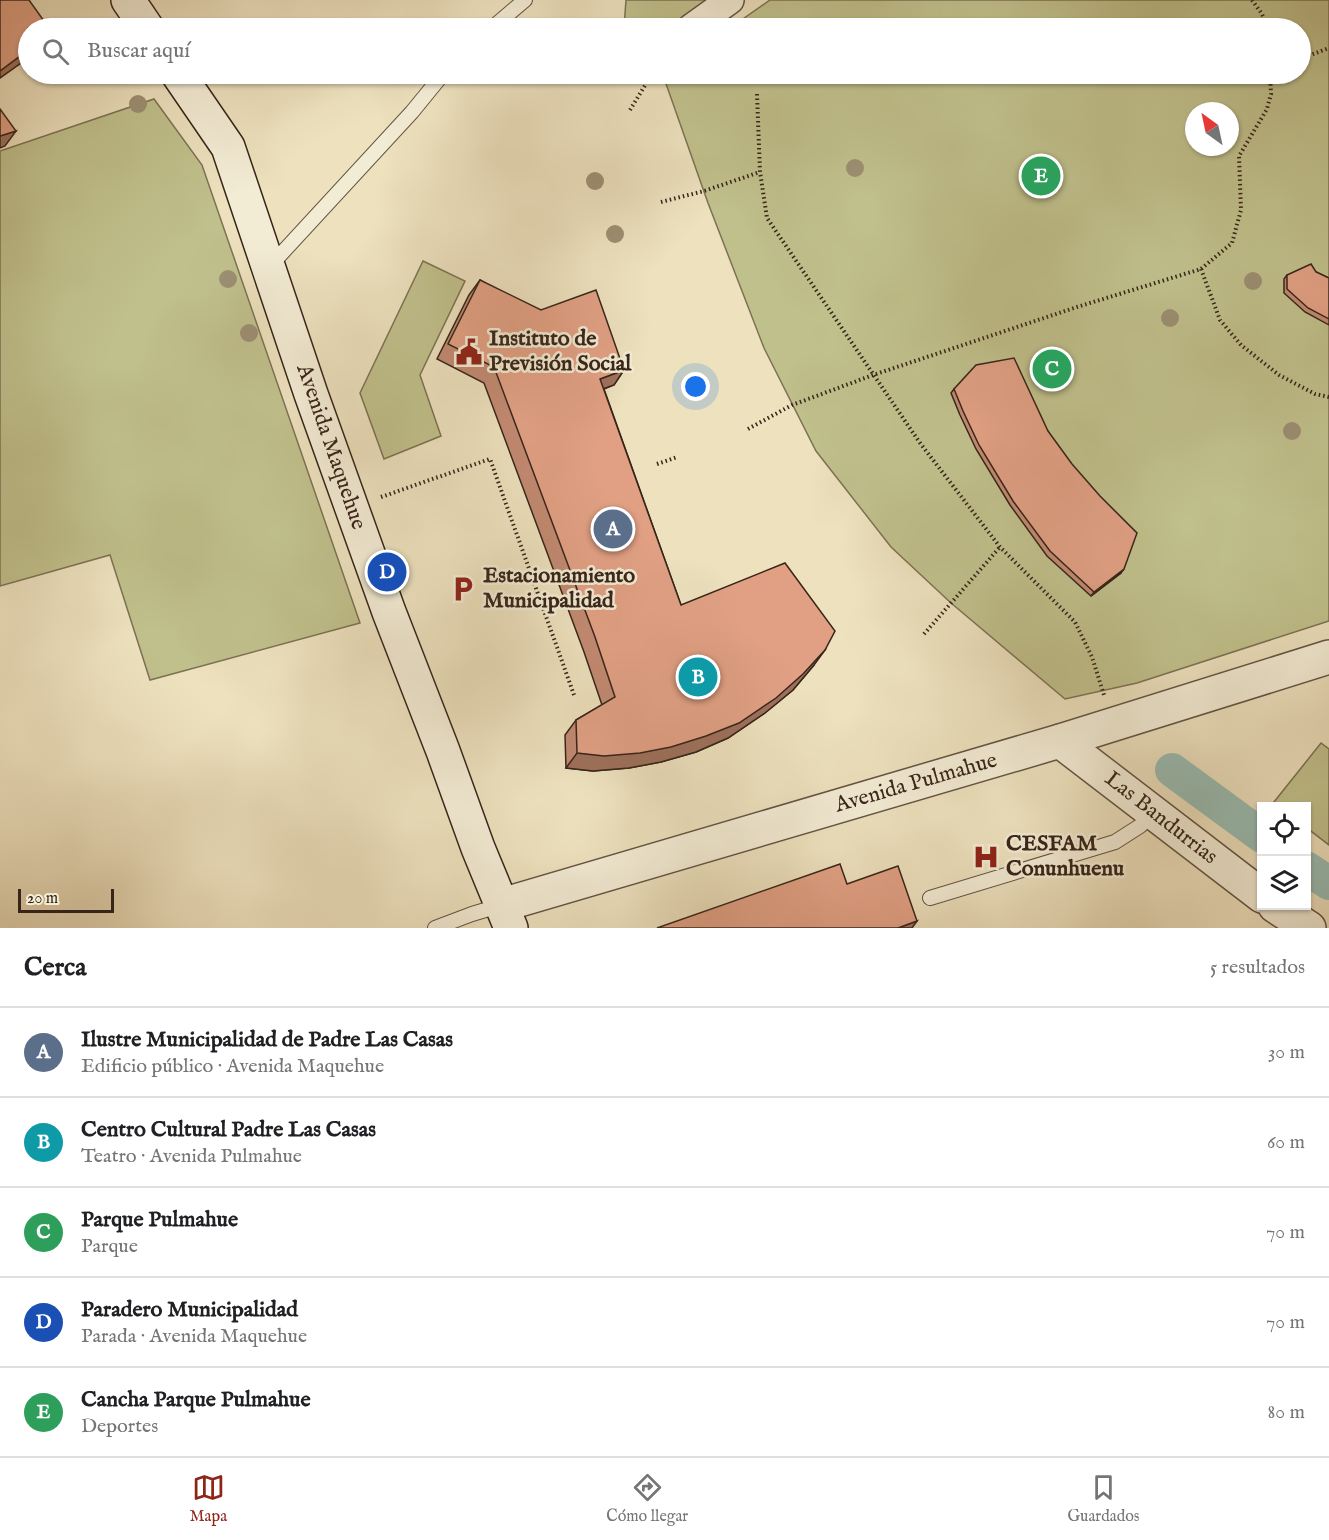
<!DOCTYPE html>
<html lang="es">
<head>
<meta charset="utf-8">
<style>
	body { margin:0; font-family:"IM FELL English",serif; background:#f6f6f6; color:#202124 }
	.controls { position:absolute; right:18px; bottom:18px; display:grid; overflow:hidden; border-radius:0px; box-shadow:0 2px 4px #0004 }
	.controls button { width:54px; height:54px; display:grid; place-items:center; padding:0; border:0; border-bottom:2px solid #e0e0e0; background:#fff; color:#202124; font:30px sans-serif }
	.compass { position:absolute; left:1185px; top:102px; width:54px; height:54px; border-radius:50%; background:#fff; box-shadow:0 2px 4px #0004; rotate:327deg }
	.scale { position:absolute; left:18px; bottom:15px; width:96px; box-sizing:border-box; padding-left:6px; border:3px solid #37251a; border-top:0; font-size:16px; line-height:21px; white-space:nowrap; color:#37251a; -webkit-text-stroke:4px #f3ecd5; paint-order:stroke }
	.you { position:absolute; left:696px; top:387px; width:21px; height:21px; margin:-15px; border:4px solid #fff; border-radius:50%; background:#1a73e8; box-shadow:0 0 0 9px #1a73e833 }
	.badge { display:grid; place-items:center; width:39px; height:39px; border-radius:50%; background:#8f2418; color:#fff; font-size:20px; font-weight:700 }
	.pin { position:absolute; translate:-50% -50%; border:3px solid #fff; box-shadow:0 2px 6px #0006 }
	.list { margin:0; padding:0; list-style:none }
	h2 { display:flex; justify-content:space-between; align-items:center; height:78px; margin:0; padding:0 24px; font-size:26px }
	h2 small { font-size:20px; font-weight:400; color:#757577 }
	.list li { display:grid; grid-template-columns:39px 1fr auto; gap:18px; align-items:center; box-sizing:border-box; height:90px; padding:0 24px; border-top:2px solid #e0e0e0 }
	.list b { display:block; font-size:22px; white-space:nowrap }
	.list p { margin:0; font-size:20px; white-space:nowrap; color:#757577 }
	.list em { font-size:20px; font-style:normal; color:#757577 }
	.icon { flex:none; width:33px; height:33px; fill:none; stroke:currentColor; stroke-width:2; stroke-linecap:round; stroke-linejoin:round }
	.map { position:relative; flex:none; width:1329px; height:928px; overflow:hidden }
	.search { position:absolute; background:#fff; box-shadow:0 2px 4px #0004; left:18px; right:18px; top:18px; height:66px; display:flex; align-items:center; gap:15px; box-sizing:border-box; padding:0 21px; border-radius:33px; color:#757577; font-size:22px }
	.sheet { height:528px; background:#fff }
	nav { display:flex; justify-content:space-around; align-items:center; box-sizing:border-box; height:84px; border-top:2px solid #e0e0e0; background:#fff; font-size:16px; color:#757577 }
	nav a { display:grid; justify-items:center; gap:3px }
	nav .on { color:#8f2418 }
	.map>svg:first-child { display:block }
</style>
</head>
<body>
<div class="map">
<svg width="1329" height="928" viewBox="0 0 1329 928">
	<rect width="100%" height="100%" fill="#ede1be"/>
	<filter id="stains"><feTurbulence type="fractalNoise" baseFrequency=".00333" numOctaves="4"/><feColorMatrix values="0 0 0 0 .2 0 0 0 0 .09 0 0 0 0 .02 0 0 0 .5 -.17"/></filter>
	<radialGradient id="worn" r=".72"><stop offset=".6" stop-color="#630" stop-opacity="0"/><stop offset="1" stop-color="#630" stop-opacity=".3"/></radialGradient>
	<!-- green -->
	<g fill="#c0c08c" stroke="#7c7253" stroke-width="1.5" fill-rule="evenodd">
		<path d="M626,0H710L674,28H624Z"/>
		<path d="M770,0H1329V621L1137,683L1065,699L951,603L891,547L816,451L764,348L708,203L664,78L669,74H1300V28H730ZM1194,111H1230V147H1194Z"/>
		<path d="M154,99L202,165L360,623L150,680L110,555L0,586V151Z"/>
		<path d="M423,261L465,281L420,375L441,436L384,459L360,393Z"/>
		<path d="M1321,743L1329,749V845L1307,828L1306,807L1279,806L1274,802Z"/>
	</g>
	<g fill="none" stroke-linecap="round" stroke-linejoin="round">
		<!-- canal -->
		<g stroke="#99bdb3" stroke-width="34">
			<path d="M1172,770L1262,836"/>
			<path d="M1306,868L1329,883"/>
		</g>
		<!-- service casing -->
		<g stroke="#645443" stroke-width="16">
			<g id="service">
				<path d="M492,28L525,0"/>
				<path d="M270,266L412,112L443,74"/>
				<path d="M930,898L1115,842L1140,826L1153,813"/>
				<path d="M435,928L472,914L502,905"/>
			</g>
		</g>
		<!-- minor casing -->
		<g stroke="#645443" stroke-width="30">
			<path id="minor" d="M691,28L730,0"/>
		</g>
		<!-- tertiary casing -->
		<g stroke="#645443" stroke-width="36">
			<g id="tertiary">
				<path d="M1060,741L1262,896"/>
				<path d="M502,905L1060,741L1329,657"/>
				<path d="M1275,906L1309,928"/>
			</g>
		</g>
		<!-- secondary casing -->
		<g stroke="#37251a" stroke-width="36">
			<g id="secondary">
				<path d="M128,0L147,28"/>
				<path d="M178,74L228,147L311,394L389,612L443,751L478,848L511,928"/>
			</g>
		</g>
		<!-- path -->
		<g stroke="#37251a" stroke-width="4" stroke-dasharray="1.5 3" stroke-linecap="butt">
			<path d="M1252,0L1262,14L1268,28"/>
			<path d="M1300,59L1329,48"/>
			<path d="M757,94L760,172L767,218L920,443L1000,547L1075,622L1092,657L1104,695"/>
			<path d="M630,110L652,74"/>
			<path d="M661,202L704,191L760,172"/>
			<path d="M1201,269L1220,320L1241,345L1279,375L1315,394L1329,397"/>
			<path d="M748,429L792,405L873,375L1077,307L1201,269L1232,243L1241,210L1239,156L1267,109L1271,94L1270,74"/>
			<path d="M657,464L677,457"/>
			<path d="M381,497L490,459L574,695"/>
			<path d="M924,634L1000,547"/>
		</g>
		<!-- service -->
		<use href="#service" stroke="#f3ecd5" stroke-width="14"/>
		<!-- minor -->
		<use href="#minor" stroke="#f3ecd5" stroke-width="27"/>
		<!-- tertiary -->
		<use href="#tertiary" stroke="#f3ecd5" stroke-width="33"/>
		<!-- secondary -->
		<use href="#secondary" stroke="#f3ecd5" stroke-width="33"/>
	</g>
	<!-- trees -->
	<g fill="#9c8f73">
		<circle cx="138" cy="104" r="9"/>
		<circle cx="855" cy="168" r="9"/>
		<circle cx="595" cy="181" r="9"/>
		<circle cx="615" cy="234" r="9"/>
		<circle cx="228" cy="279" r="9"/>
		<circle cx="1253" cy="281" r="9"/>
		<circle cx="1170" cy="318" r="9"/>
		<circle cx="249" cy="333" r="9"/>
		<circle cx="1292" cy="431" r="9"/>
	</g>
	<!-- wall -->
	<g fill="#c28a72" stroke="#37251a" stroke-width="1.5">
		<path d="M1316,272L1329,278V325L1305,312L1284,293V279L1287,275Z"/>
		<path d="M480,280L624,370L614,385L604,389L681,605L814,665L793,690L765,713L728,738L696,752L661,762L629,768L593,771L566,768L565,735L576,720L602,705L584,652L484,383L437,359L469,295Z"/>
		<path d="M954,389L1048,431L1121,573L1091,596L1047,556L1010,505L976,449L960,415L951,393Z"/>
	</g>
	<!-- shaded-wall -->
	<g fill="#9e705c" stroke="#37251a" stroke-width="1.5">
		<path d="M28,50V58L0,78V71Z"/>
		<path d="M16,131L5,146L0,148V136Z"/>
		<path d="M624,370L614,385L589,394L600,379Z"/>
		<path d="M1124,569L1121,573L1091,596L1094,592Z"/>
		<path d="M825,650L814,665L793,690L765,713L728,738L696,752L661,762L629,768L593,771L566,768L577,753Z"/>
		<path d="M917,921L912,928H898Z"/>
	</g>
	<!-- building -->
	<g fill="#e1a084" stroke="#37251a" stroke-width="1.5">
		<path d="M0,0H29L49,28H28V50L0,71Z"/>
		<path d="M0,109L16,131L0,136Z"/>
		<path d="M1311,264L1316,272L1329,278V319L1308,308L1287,289V275Z"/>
		<path d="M480,280L541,310L596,290L624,370L600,379L681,605L785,563L835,631L825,650L803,674L776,698L739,723L706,736L671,747L640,753L604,756L577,753L576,720L615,697L595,637L494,367L448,344Z"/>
		<path d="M1014,358L1048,431L1072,464L1100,496L1137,533L1124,569L1094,592L1050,551L1013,501L979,445L963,411L954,389L976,365Z"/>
		<path d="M840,864L847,884L898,866L917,921L898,928H657Z"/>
	</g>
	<!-- icons -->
	<defs>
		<g id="civic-bare" transform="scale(2.07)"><path d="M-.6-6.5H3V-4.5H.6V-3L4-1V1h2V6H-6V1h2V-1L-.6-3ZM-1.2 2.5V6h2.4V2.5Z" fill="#8f2418" stroke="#f3ecd5" stroke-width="2.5" paint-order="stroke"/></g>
		<g id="parking-bare" transform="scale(2.07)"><path d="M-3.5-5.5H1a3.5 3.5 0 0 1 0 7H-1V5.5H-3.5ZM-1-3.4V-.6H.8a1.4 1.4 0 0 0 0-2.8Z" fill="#8f2418" stroke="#f3ecd5" stroke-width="2.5" paint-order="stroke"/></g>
		<g id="hospital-bare" transform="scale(2.07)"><path d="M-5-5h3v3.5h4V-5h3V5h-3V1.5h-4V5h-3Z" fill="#8f2418" stroke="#f3ecd5" stroke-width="2.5" paint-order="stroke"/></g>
	</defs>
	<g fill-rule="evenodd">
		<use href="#civic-bare" x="469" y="352"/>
		<use href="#parking-bare" x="463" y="589"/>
		<use href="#hospital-bare" x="986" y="857"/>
	</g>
	<g text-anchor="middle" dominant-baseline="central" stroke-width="5" stroke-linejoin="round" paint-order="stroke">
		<!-- poi labels -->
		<g font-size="22" font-weight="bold" fill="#37251a" stroke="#f3ecd5" text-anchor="start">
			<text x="489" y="339">Instituto de<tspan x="489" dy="25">Previsión Social</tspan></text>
			<text x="483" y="576">Estacionamiento<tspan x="483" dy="25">Municipalidad</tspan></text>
			<text x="1006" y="844">CESFAM<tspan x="1006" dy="25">Conunhuenu</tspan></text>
		</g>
		<!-- street labels -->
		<g font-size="22" fill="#37251a" stroke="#f3ecd5">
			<text transform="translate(331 447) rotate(71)">Avenida Maquehue</text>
			<text transform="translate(916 783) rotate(-16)">Avenida Pulmahue</text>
			<text transform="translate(1161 818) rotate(38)">Las Bandurrias</text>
		</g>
	</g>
	<rect width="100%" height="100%" filter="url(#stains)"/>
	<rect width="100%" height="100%" fill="url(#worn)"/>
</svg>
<div class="controls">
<button><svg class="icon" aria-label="locate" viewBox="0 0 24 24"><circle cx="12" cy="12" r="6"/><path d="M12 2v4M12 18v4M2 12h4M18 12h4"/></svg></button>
<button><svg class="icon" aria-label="layers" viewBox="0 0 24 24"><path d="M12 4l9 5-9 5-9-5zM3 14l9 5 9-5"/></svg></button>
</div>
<svg class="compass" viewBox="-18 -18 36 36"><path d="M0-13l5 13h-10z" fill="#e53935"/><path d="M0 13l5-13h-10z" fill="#757577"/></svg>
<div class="scale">20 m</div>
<div class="you"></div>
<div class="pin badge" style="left:613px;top:529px;background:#5c6f8a">A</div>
<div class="pin badge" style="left:698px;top:677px;background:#0f9aa8">B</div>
<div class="pin badge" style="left:1052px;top:369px;background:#2e9e5b">C</div>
<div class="pin badge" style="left:387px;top:572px;background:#1a4fb4">D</div>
<div class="pin badge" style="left:1041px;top:176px;background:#2e9e5b">E</div>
<div class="search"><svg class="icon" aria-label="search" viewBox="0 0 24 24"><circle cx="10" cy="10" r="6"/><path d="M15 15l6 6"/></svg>Buscar aquí</div>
</div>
<section class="sheet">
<h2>Cerca<small>5 resultados</small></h2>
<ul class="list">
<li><span class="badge" style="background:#5c6f8a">A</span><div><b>Ilustre Municipalidad de Padre Las Casas</b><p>Edificio público · Avenida Maquehue</p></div><em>30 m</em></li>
<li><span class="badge" style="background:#0f9aa8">B</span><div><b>Centro Cultural Padre Las Casas</b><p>Teatro · Avenida Pulmahue</p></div><em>60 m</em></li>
<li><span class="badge" style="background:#2e9e5b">C</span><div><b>Parque Pulmahue</b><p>Parque</p></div><em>70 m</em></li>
<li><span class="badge" style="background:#1a4fb4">D</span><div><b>Paradero Municipalidad</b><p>Parada · Avenida Maquehue</p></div><em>70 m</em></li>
<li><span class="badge" style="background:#2e9e5b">E</span><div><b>Cancha Parque Pulmahue</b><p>Deportes</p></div><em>80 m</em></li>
</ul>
</section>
<nav>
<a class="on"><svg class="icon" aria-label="map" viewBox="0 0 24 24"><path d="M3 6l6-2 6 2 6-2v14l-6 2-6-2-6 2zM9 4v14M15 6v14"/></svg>Mapa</a>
<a><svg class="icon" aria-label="directions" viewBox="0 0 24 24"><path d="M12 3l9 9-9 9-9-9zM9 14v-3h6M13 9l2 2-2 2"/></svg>Cómo llegar</a>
<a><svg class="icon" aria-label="saved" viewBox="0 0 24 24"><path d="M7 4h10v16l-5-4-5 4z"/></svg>Guardados</a>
</nav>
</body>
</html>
